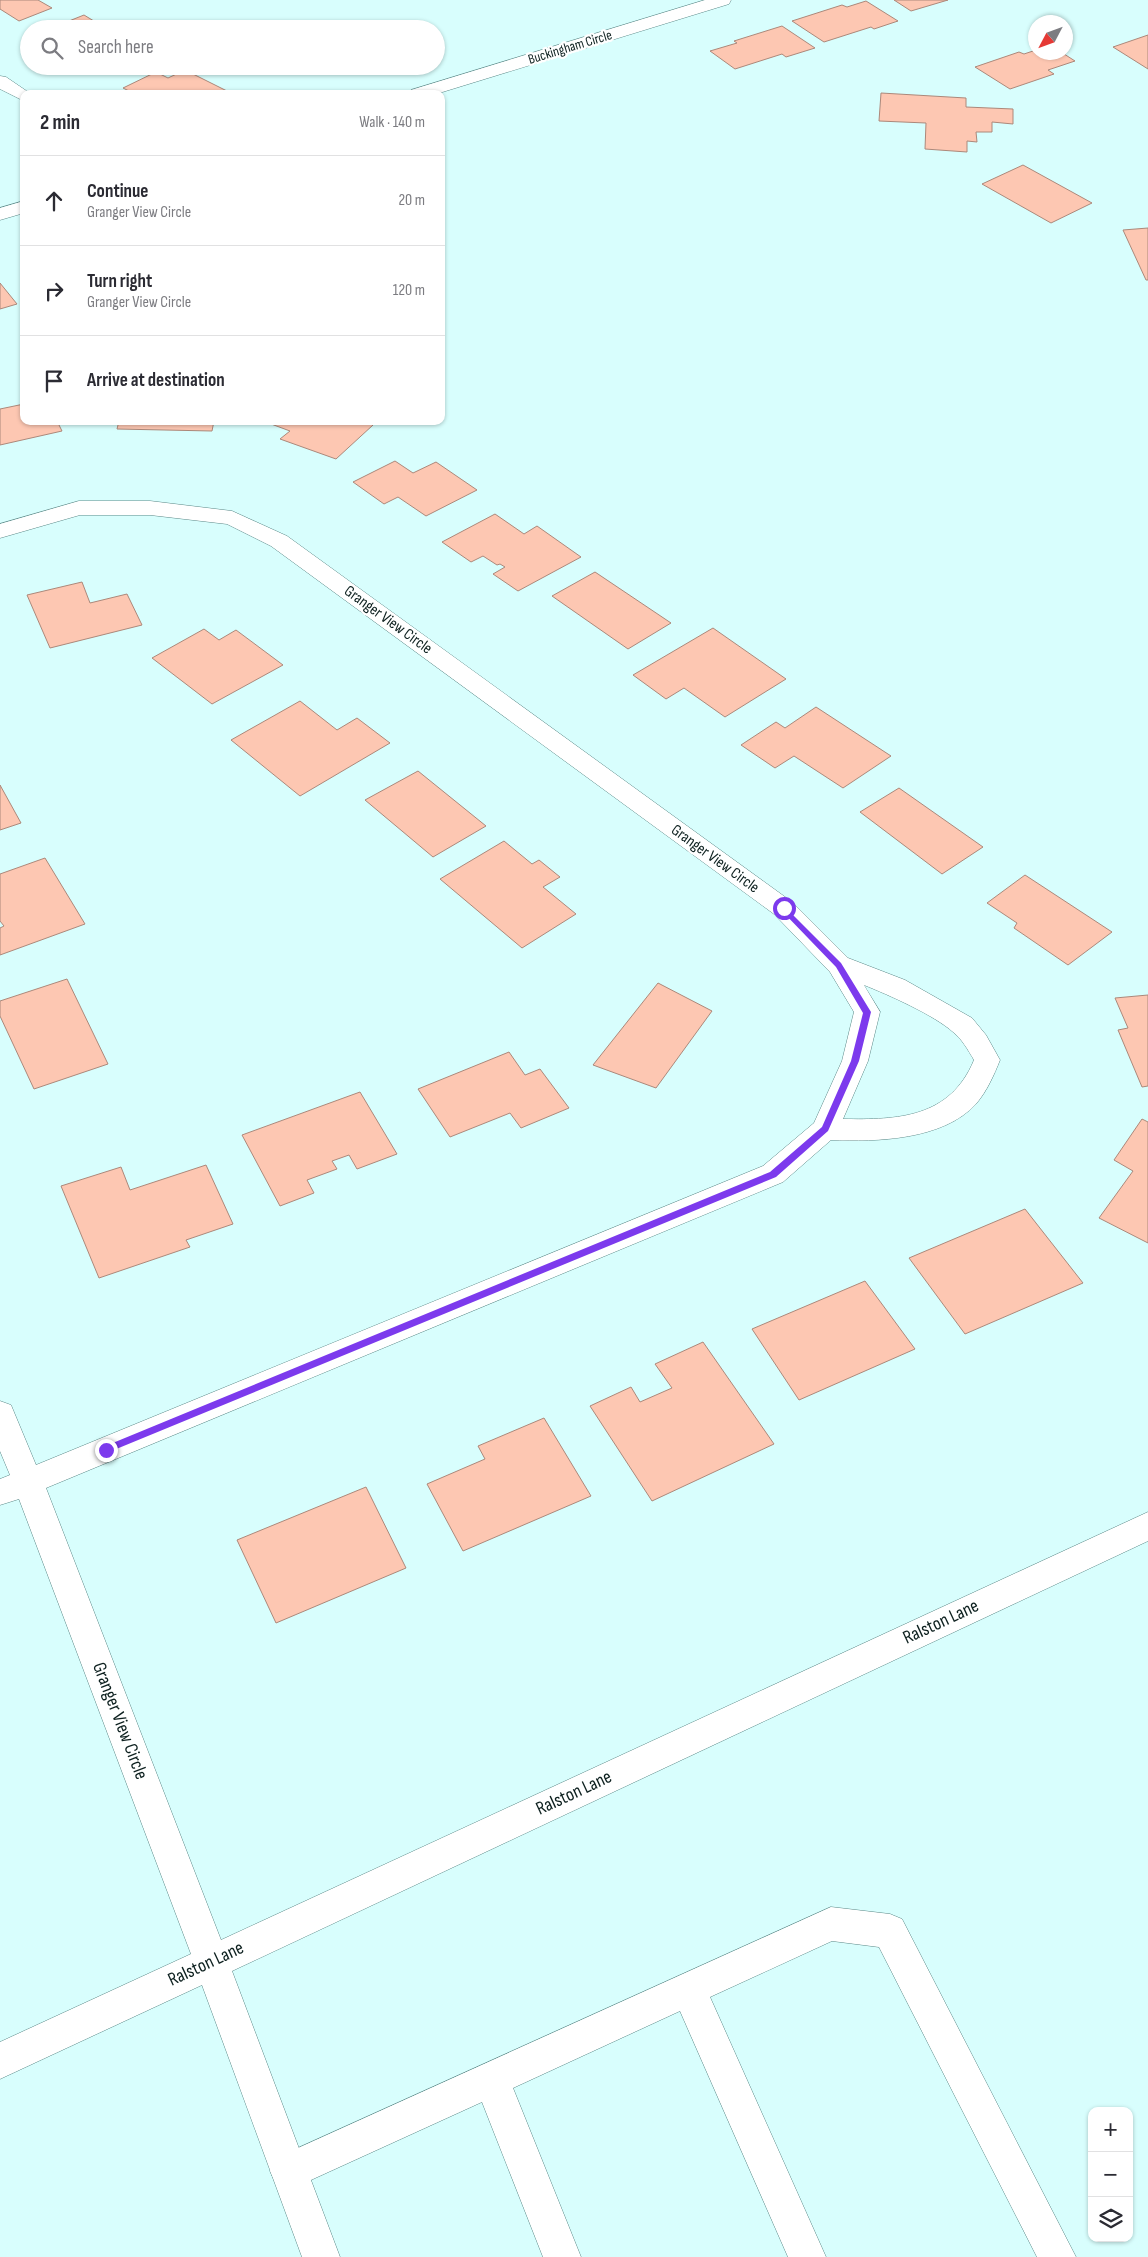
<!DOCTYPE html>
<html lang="en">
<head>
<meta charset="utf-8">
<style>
	body { margin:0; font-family:"Sofia Sans Condensed",sans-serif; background:#f7f7f7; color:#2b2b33 }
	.controls { position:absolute; right:15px; bottom:15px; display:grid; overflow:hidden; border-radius:10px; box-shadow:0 1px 4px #0004 }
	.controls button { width:45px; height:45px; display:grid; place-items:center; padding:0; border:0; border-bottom:1px solid #e1e1e2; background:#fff; color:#2b2b33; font:25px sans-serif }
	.compass { position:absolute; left:1028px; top:15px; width:45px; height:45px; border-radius:50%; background:#fff; box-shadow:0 1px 4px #0004; rotate:229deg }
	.stop { position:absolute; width:15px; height:15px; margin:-11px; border:4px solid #7c3aed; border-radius:50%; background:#fff }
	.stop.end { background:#7c3aed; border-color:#fff; box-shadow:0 1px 5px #0008 }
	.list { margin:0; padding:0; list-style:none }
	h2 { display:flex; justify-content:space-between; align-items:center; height:65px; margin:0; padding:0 20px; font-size:21px }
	h2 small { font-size:16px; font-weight:400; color:#7c7c81 }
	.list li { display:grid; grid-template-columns:32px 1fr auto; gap:15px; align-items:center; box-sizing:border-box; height:90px; padding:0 20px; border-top:1px solid #e1e1e2 }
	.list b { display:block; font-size:19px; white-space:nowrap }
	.list p { margin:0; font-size:16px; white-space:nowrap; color:#7c7c81 }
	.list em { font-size:16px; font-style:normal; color:#7c7c81 }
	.icon { flex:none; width:28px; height:28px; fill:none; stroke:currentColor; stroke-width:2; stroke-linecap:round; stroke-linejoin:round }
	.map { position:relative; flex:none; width:1148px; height:2257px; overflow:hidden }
	.search { position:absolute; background:#fff; box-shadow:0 1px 4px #0004; left:20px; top:20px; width:425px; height:55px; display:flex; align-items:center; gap:12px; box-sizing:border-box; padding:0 18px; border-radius:28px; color:#7c7c81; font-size:19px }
	.panel { position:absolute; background:#fff; box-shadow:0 1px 4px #0004; left:20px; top:90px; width:425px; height:335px; border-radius:10px }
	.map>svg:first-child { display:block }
</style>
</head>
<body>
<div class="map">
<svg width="1148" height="2257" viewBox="0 0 1148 2257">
	<rect width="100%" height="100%" fill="#d8fefd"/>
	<!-- building -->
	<g fill="#fdc7b2" stroke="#ac887a">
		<path d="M0,0H38L52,8L19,21L0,9Z"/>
		<path d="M894,0H948L911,11Z"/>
		<path d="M866,1L898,21L874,29L871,27L824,42L792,21L842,5L847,7Z"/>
		<path d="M84,15L107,29H49Z"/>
		<path d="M782,26L815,48L786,57L782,54L735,69L710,51L737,43L734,41Z"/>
		<path d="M1148,35V69L1113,47Z"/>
		<path d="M1036,50V52H1061L1075,61L1048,70L1054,74L1010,89L975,67L1019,52L1024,54Z"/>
		<path d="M185,70L231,93L135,94L123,88L156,72L168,78Z"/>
		<path d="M881,93L966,98V107L1013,109V124L992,122V132H976L977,142L967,141V152L925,149L926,123L879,121Z"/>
		<path d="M1023,165L1092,203L1051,223L982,184Z"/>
		<path d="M1148,228V280H1146L1123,230Z"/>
		<path d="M0,283L17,304L0,309Z"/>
		<path d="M24,404V421H57L62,431L0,445V409Z"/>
		<path d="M119,421H214L212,431L117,429Z"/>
		<path d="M263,421H363L373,425L336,459L280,439L290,431Z"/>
		<path d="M395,461L413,473L436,462L477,490L426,516L398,497L384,504L353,482Z"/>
		<path d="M495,514L524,534L537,526L581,557L518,591L493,574L505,567L500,564L497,565L483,556L471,562L442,542Z"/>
		<path d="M595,572L671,623L628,649L552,596Z"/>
		<path d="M82,582L90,603L127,594L142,625L50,648L27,595Z"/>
		<path d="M713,628L786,679L725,717L684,688L666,699L633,675Z"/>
		<path d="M204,629L219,640L236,630L283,665L212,704L152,658Z"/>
		<path d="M300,701L337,730L357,718L390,743L300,796L231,740Z"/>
		<path d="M816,707L891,756L843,788L794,756L775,768L741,745L776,722L785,728Z"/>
		<path d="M418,771L486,826L433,857L365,800Z"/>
		<path d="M0,785L21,823L0,830Z"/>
		<path d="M899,788L983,847L942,874L860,812Z"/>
		<path d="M504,841L532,864L539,860L560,877L543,887L576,914L522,948L440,879Z"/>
		<path d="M45,858L85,924L0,955V928L4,926L0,921V874Z"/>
		<path d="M1025,875L1112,932L1068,965L1014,928L1017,923L987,903Z"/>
		<path d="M67,979L108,1064L34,1089L0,1016V1001Z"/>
		<path d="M658,983L712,1011L656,1088L593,1065Z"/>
		<path d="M1148,995V1086L1142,1087L1118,1030L1128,1028L1115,998Z"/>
		<path d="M509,1052L525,1075L540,1069L569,1108L521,1128L510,1113L450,1137L418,1089Z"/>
		<path d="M360,1092L397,1154L357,1169L349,1155L332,1161L337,1169L307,1180L314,1193L280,1206L242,1135Z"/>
		<path d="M1142,1119L1148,1122V1243L1099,1218L1133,1171L1114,1160Z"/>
		<path d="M206,1165L233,1224L186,1240L190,1247L99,1278L61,1186L121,1167L130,1190Z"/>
		<path d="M1025,1209L1083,1283L965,1334L909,1258Z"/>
		<path d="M865,1281L915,1349L799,1400L752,1329Z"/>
		<path d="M703,1342L774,1444L652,1501L590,1406L631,1387L640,1402L672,1388L655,1364Z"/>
		<path d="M544,1418L591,1496L463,1551L427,1484L485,1459L478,1446Z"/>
		<path d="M366,1487L406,1568L276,1623L237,1540Z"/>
	</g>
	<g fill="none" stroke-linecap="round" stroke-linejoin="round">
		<!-- lane casing -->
		<g stroke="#5b8887" stroke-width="1">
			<path id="lane" d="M831,1907L890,1914L902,1919L1076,2257H1037L879,1947L832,1941L710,1997L826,2257H788L680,2011L513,2088L581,2257H543L482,2102L289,2190L276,2184L270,2171L276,2158Z"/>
		</g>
		<!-- street casing -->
		<g stroke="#5b8887" stroke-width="1">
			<g id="street">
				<path d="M705,0H731L729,4L436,94H408L411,90Z"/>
				<path d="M0,76L6,77L31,94H24V101L0,89Z"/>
				<path d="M24,201V213L0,220V208Z"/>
				<path d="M79,501H150L232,511L287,536L792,902L848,958L905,980L972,1018L986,1035L1000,1060C994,1075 987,1091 976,1104C943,1140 877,1142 831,1140L783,1182L46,1488L221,1940L1148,1512V1541L232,1971L340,2257H302L202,1985L0,2079V2042L191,1954L19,1499L0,1505V1479L10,1475L0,1451V1401L11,1405L36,1465L763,1166L814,1123L842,1061L854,1012L830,972L774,914L271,546L227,524L150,515H80L0,538V524ZM864,985C889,995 934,1015 953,1032C962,1039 968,1050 974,1060C950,1118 898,1120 843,1119L868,1061L880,1012Z"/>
			</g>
		</g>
		<!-- lane -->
		<use href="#lane" fill="#fff" fill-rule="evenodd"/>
		<!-- street -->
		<use href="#street" fill="#fff" fill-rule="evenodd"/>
	</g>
	<!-- route -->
	<path fill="#7c3aed" d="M784,906L841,963L871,1012L859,1061L828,1131L776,1177L109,1452H103V1447L770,1172L822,1127L851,1061L863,1013L836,967L781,910L780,908Z"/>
	<g text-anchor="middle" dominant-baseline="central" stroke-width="4.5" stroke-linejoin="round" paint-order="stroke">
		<!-- far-street labels -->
		<g font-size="14" fill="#0d201f" stroke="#fff">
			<text transform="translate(570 47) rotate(-17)">Buckingham Circle</text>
		</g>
		<!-- street labels -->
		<g font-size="16" fill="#0d201f" stroke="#fff">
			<text transform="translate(388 620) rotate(36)">Granger View Circle</text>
			<text transform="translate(715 859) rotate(36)">Granger View Circle</text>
		</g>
		<!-- near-street labels -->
		<g font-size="19" fill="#0d201f" stroke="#fff">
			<text transform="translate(941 1622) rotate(-25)">Ralston Lane</text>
			<text transform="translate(120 1721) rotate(69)">Granger View Circle</text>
			<text transform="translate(574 1793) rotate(-25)">Ralston Lane</text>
			<text transform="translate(206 1964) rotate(-25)">Ralston Lane</text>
		</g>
	</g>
</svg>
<div class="controls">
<button>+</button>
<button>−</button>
<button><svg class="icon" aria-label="layers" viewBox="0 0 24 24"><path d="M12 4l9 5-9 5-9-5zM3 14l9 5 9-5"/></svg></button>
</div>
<svg class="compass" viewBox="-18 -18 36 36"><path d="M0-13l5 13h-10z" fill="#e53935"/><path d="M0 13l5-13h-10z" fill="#7c7c81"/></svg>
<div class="stop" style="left:784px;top:908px"></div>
<div class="stop end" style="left:106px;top:1450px"></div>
<div class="search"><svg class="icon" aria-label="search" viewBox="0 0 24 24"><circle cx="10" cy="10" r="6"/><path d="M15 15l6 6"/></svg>Search here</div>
<section class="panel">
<h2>2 min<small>Walk · 140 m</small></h2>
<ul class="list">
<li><svg class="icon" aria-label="ahead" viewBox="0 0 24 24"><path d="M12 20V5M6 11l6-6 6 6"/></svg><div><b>Continue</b><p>Granger View Circle</p></div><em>20 m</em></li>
<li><svg class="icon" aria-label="right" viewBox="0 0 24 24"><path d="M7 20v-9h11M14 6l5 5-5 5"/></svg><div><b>Turn right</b><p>Granger View Circle</p></div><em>120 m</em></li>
<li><svg class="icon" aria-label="arrive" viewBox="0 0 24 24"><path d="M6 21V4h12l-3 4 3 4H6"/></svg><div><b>Arrive at destination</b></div></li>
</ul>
</section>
</div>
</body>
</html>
